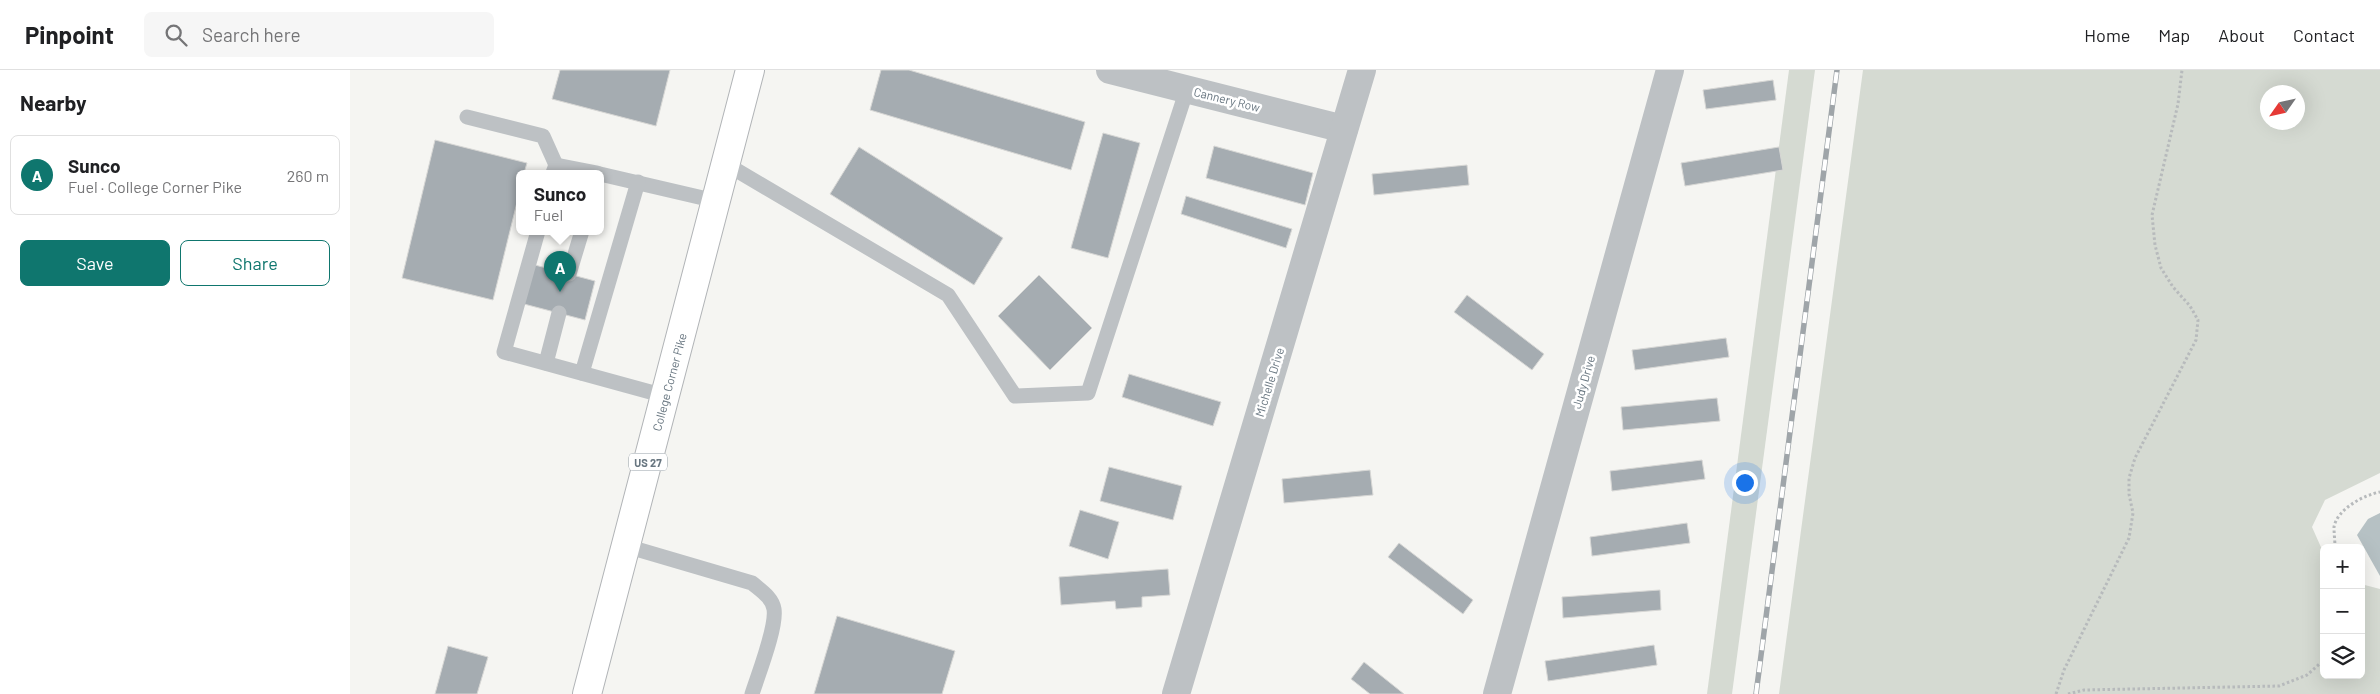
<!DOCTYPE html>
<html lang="en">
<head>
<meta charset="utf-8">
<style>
	body { margin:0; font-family:Barlow,sans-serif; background:#f6f6f6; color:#202124 }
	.controls { position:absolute; right:15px; bottom:15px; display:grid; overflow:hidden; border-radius:8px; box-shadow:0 5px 20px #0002 }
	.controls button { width:45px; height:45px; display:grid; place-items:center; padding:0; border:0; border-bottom:1px solid #e0e0e0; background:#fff; color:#202124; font:25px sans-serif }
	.compass { position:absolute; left:1910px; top:15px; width:45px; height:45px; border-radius:50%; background:#fff; box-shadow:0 5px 20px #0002; rotate:236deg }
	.you { position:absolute; left:1394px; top:412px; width:18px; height:18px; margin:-12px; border:4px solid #fff; border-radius:50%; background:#1a73e8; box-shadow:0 0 0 8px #1a73e833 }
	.badge { display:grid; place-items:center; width:32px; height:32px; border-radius:50%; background:#0f766e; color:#fff; font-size:16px; font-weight:700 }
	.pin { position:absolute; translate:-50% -41px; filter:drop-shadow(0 1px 2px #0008) }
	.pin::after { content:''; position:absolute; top:26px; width:18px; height:15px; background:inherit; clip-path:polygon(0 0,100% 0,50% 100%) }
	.popup { position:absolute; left:166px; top:100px; width:88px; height:65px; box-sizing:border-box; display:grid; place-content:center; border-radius:8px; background:#fff; filter:drop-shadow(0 1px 4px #0005); font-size:16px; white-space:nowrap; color:#757577 }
	.popup b { font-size:19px; color:#202124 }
	.popup::after { content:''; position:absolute; left:50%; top:100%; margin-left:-10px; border:10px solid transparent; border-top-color:#fff }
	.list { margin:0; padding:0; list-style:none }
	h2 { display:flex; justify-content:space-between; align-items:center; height:65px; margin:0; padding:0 20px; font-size:21px }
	h2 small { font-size:16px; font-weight:400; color:#757577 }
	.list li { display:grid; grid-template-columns:32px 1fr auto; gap:15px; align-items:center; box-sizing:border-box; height:80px; margin:0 10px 10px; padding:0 10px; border:1px solid #e0e0e0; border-radius:8px }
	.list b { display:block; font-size:19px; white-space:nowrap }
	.list p { margin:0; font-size:16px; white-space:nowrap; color:#757577 }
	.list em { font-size:16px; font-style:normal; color:#757577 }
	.actions { display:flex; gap:10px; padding:15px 20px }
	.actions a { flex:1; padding:11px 0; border:1px solid #0f766e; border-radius:8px; text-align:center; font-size:18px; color:#0f766e }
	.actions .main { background:#0f766e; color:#fff }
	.icon { flex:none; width:28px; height:28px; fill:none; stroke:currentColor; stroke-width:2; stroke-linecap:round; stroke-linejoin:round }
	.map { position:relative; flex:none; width:2030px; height:624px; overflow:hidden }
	header { display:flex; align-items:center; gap:30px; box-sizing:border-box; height:70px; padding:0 25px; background:#fff; border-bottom:1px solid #e0e0e0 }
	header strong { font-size:24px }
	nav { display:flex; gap:28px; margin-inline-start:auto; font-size:18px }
	.search { width:350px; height:45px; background:#f6f6f6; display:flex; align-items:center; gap:12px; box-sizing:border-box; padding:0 18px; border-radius:8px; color:#757577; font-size:19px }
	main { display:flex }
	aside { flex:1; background:#fff }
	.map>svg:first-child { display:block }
</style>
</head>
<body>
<header>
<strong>Pinpoint</strong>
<div class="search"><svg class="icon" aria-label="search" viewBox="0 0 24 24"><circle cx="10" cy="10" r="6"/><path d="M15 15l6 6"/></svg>Search here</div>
<nav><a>Home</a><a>Map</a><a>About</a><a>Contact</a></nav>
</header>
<main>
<aside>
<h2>Nearby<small></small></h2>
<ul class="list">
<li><span class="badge">A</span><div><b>Sunco</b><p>Fuel · College Corner Pike</p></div><em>260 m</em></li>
</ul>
<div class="actions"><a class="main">Save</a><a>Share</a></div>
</aside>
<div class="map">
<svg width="2030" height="624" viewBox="0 0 2030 624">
	<rect width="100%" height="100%" fill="#f5f5f2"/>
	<!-- green -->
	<g fill="#d5dad2" fill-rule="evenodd">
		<path d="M1439,0H1465L1382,624H1357Z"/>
		<path d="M1513,0H2030V403L1975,430L1962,457L1974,484V605H2011V514L2030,519V624H1429ZM1918,22H1948V52H1918Z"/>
	</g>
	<!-- water -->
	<path fill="#b6c1c4" d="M2030,443V506L2007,465L2018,449Z"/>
	<!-- building -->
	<g fill="#a5acb1" stroke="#d7d7d5">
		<path d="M210,0H320L306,56L202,29Z"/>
		<path d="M531,0H559L735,52L721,100L520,40Z"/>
		<path d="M1423,10L1426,30L1356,39L1353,20Z"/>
		<path d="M753,63L790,73L758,188L721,178Z"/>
		<path d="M85,70L177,93L174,103H170V120L143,230L52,208Z"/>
		<path d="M864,76L963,103L955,135L856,108Z"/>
		<path d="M509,77L653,168L624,215L480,124Z"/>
		<path d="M1429,77L1433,100L1335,116L1331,93Z"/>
		<path d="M1117,95L1119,115L1024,125L1022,104Z"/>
		<path d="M836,126L942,159L936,178L831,144Z"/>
		<path d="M185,195L245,211L235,250L174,234Z"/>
		<path d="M689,205L742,258L700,300L648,246Z"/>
		<path d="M1117,225L1194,284L1182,300L1104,242Z"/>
		<path d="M1376,268L1379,287L1285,300L1282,280Z"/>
		<path d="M779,304L871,332L863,356L772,327Z"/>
		<path d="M1367,328L1370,351L1273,360L1271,337Z"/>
		<path d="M1352,390L1355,409L1262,421L1260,401Z"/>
		<path d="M759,397L832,416L823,450L750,431Z"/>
		<path d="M1020,400L1023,425L934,433L932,409Z"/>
		<path d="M730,440L769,452L758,489L719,476Z"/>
		<path d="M1337,453L1340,473L1242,486L1240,467Z"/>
		<path d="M1049,473L1123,530L1113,544L1038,487Z"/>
		<path d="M818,499L820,525L792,527V537L766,539L765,531L711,535L709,507Z"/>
		<path d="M1310,520L1311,540L1213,548L1212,527Z"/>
		<path d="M487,546L605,581L592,624H464Z"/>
		<path d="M1304,575L1307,595L1198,611L1195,591Z"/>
		<path d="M98,576L138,587L127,624H85Z"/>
		<path d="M1014,592L1054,624H1020L1001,609Z"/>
	</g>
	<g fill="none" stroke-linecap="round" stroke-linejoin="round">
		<!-- highway casing -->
		<g stroke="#b1b4b7" stroke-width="30">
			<path id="highway" d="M237,624L400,0"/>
		</g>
		<!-- path -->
		<g stroke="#b7babc" stroke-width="3" stroke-dasharray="2.5 2.5" stroke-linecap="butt">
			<path d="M1985,478C1985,471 1984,464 1984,457C1987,439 2014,425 2030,422"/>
			<path d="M1706,624L1714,600L1779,468L1783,443L1779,424V408L1785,388L1846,270L1848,250L1840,236L1823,217L1811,198L1805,175L1802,145L1828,34L1832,0"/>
			<path d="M1718,624L1734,620L1929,616L1957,605L1974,590"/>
		</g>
		<!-- lane -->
		<g stroke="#bdc1c4" stroke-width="15">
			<path d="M117,47L193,66L206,95"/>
			<path d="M376,94L598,225L665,326L738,323L837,19"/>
			<path d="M203,103L206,95L247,103"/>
			<path d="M250,104L366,131"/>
			<path d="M188,161L154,282L315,326"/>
			<path d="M219,204L232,161"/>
			<path d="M196,293L209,243"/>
			<path d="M232,303L288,112"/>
			<path d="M276,476L402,513C410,520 422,527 424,539C427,557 408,605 402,624"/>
		</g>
		<!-- street -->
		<g stroke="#bdc1c4" stroke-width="28">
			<path d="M760,0L994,59"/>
			<path d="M826,624L1012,0"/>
			<path d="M1147,624L1320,0"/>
		</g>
		<!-- highway -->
		<use href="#highway" stroke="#fff" stroke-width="28"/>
		<!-- rail casing -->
		<g stroke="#9fa5a9" stroke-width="5.5">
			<path id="rail" d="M1406,624L1487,0"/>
		</g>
		<!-- rail -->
		<use href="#rail" stroke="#fff" stroke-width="4" stroke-dasharray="11" stroke-linecap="butt"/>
	</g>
	<g text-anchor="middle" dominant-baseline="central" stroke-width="5" stroke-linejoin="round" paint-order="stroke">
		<!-- shield labels -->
		<rect fill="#fff" stroke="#959fa6" stroke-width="1" x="279" y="383.5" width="38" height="17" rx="4"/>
		<g font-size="11" font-weight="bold" fill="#687680">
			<text x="298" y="392">US 27</text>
		</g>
		<!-- street labels -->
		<g font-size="12" fill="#687680" stroke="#fff">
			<text transform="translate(877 29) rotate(14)">Cannery Row</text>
			<text transform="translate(319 312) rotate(-75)">College Corner Pike</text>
			<text transform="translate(919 312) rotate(-73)">Michelle Drive</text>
			<text transform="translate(1233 312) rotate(-74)">Judy Drive</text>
		</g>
	</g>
</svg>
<div class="controls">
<button>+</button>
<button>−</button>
<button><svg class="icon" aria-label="layers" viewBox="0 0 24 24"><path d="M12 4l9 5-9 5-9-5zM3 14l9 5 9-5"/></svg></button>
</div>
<svg class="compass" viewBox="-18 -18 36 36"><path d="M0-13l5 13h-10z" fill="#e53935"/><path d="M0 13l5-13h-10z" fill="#757577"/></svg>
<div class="you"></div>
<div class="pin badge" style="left:210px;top:222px">A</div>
<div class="popup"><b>Sunco</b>Fuel</div>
</div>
</main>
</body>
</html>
